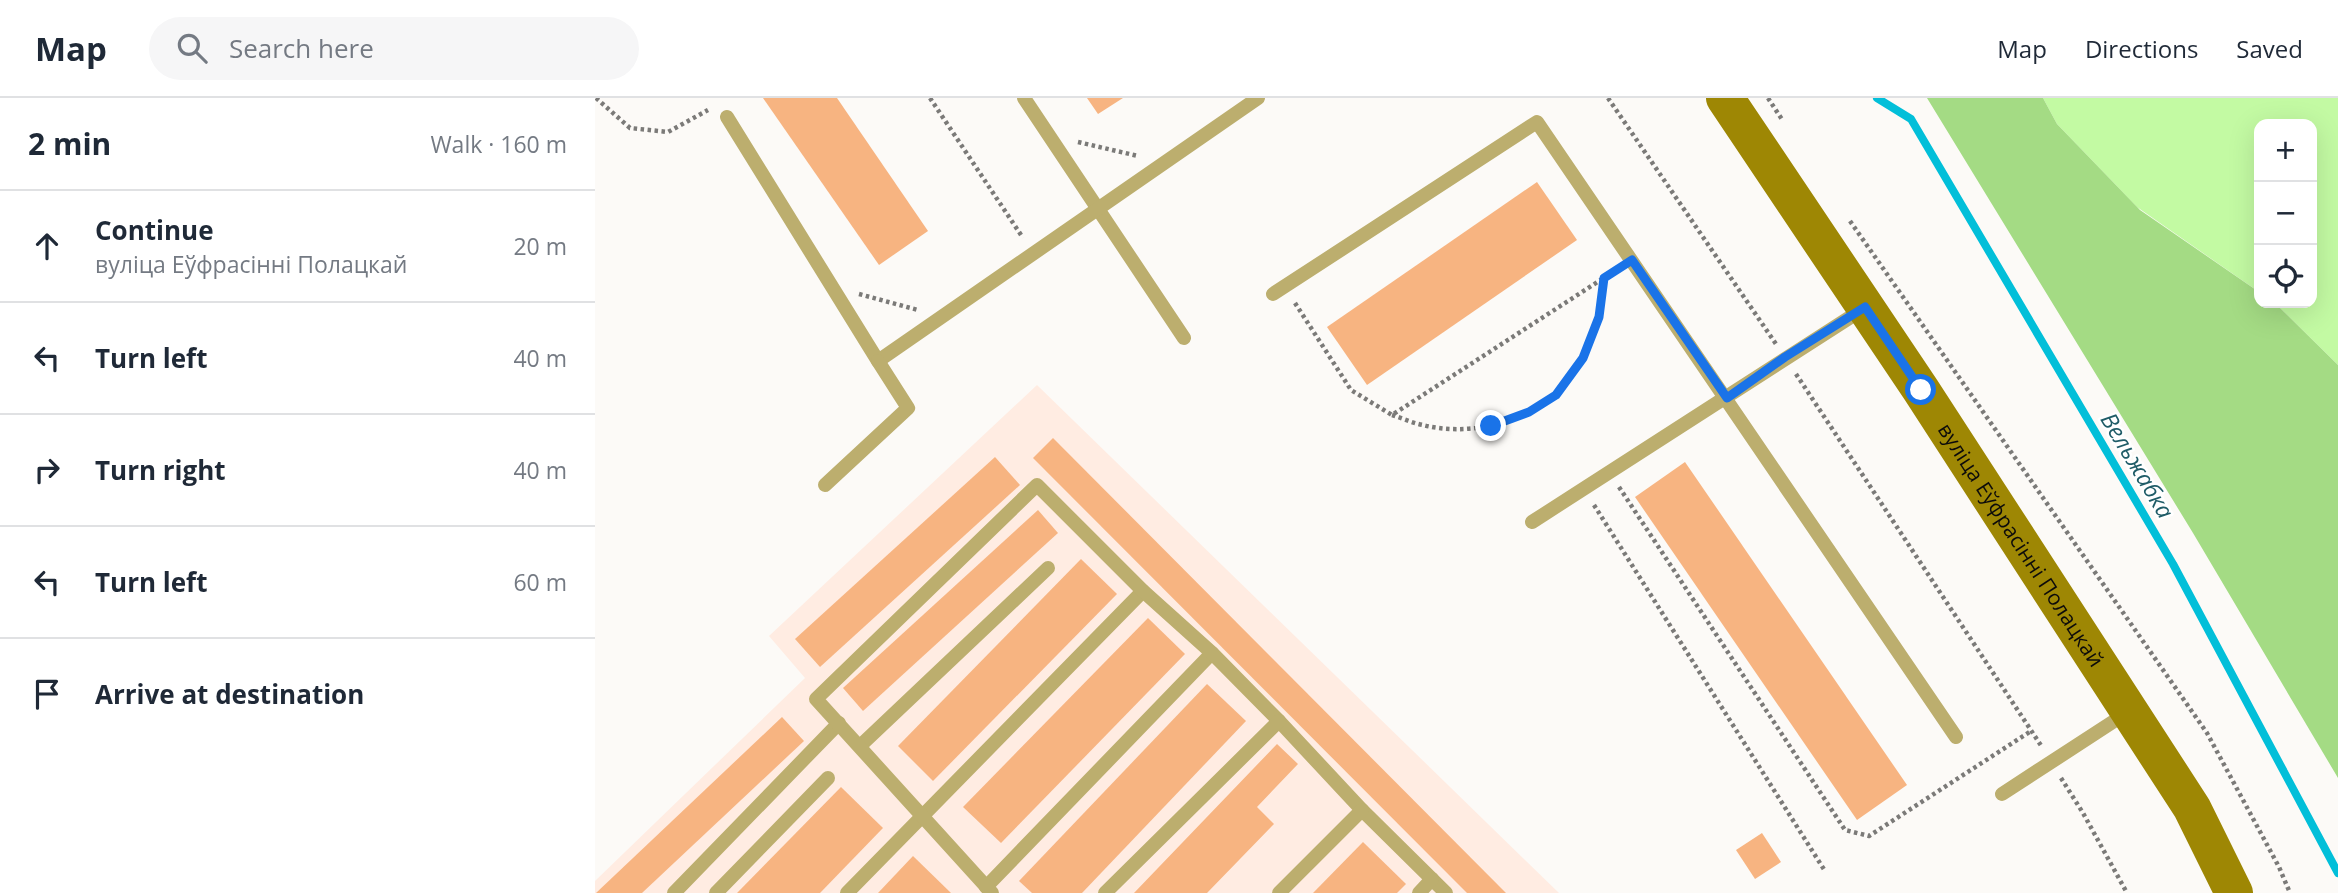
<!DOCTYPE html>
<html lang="en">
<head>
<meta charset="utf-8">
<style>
	body { margin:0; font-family:"Open Sans",sans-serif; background:#f6f6f7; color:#1f2937 }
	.controls { position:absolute; right:21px; top:21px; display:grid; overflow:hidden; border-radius:14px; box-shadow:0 7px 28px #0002 }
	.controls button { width:63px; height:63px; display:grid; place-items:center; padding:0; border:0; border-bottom:2px solid #e0e1e3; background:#fff; color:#1f2937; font:35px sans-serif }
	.stop { position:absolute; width:21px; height:21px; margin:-16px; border:5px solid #1a73e8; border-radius:50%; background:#fff }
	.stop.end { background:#1a73e8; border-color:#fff; box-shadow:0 2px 7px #0008 }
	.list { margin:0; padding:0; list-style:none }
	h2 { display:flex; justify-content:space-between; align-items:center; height:91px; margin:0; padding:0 28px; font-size:30px }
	h2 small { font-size:23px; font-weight:400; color:#747a83 }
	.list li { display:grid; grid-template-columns:46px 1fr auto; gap:21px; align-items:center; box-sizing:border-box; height:112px; padding:0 28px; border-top:2px solid #e0e1e3 }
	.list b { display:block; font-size:26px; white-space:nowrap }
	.list p { margin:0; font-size:23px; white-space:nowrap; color:#747a83 }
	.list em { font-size:23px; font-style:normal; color:#747a83 }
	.icon { flex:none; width:38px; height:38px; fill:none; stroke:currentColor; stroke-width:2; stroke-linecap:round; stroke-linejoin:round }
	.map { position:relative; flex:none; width:1743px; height:795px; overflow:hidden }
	header { display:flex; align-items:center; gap:42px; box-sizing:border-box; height:98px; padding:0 35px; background:#fff; border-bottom:2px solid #e0e1e3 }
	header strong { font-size:33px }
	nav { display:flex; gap:38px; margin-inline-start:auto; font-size:24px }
	.search { width:490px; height:63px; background:#f6f6f7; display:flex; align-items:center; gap:18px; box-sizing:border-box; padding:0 24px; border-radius:38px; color:#747a83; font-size:26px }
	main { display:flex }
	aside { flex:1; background:#fff }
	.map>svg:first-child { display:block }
</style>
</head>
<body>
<header>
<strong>Map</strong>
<div class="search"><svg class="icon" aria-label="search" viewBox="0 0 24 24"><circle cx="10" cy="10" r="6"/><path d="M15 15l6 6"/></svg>Search here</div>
<nav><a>Map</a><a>Directions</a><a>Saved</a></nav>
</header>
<main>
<aside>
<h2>2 min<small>Walk · 160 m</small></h2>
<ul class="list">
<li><svg class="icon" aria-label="ahead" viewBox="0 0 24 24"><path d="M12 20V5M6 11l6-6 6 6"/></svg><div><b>Continue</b><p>вуліца Еўфрасінні Полацкай</p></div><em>20 m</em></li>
<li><svg class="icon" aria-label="left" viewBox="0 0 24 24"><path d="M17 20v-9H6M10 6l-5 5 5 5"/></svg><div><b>Turn left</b></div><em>40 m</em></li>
<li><svg class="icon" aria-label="right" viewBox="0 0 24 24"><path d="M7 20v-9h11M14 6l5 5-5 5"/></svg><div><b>Turn right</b></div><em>40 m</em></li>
<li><svg class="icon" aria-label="left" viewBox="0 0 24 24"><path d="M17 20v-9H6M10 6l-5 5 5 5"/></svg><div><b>Turn left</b></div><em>60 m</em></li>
<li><svg class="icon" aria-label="arrive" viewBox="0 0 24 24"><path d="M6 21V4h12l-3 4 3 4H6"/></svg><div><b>Arrive at destination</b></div></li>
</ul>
</aside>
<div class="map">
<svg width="1743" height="795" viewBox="0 0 1743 795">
	<rect width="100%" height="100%" fill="#fcfaf7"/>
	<!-- industrial -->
	<path fill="#ffece2" d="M442,287L964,795H0V783L210,580L174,538Z"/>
	<!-- green -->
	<path fill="#c3faa3" d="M1448,0H1743V267L1680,205H1717V26H1664V194L1542,109L1462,26Z"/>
	<!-- forest -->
	<path fill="#a4db84" d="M1332,0H1448L1462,26L1545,112L1664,194V205L1681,206L1743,267V680L1598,435Z"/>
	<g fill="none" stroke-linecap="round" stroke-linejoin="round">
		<!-- stream -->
		<path stroke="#02bfd9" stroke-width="8" d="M1282,0L1316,21L1578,466L1743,775"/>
	</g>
	<!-- building -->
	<g fill="#f7b481">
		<path d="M168,0H242L333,133L284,167Z"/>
		<path d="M492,0H528L503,16Z"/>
		<path d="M942,84L982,142L772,287L732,229Z"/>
		<path d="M458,340L911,795H872L438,360Z"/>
		<path d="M400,359L425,387L225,569L200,541Z"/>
		<path d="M1090,364L1312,687L1262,722L1040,399Z"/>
		<path d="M443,412L463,435L268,613L248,590Z"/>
		<path d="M486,461L522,496L338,683L303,648Z"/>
		<path d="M553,520L590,556L406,745L368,709Z"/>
		<path d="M612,586L651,623L487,795H437L424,783Z"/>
		<path d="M187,619L209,643L47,795H1Z"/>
		<path d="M682,646L703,666L662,709L679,726L612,795H539Z"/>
		<path d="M246,689L288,730L225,795H142Z"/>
		<path d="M1167,735L1186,764L1160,781L1141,752Z"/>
		<path d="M768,744L811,786L802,795H718Z"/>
		<path d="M318,758L356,795H283Z"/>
	</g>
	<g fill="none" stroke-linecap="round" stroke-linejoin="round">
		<!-- path -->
		<g stroke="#7b7a78" stroke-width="4.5" stroke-dasharray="3.5 3.5" stroke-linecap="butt">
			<path d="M1,0L35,30L73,34L113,12"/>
			<path d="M335,0L428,140"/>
			<path d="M1013,0L1181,246"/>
			<path d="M1173,0L1188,23"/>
			<path d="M483,44L543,58"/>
			<path d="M1255,123L1612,635L1684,769L1695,795"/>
			<path d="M264,196L323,212"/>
			<path d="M700,205L756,292L797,317L1021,172"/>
			<path d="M1201,276L1447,649"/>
			<path d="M797,317C807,320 817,325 828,327C870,338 926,327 960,297C980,280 998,243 1004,218C1007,206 1007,193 1009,181"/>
			<path d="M1024,389L1250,732L1274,738L1436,633"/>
			<path d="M999,407L1230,773"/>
			<path d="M1466,680L1488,715L1532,795"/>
		</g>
		<!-- lane -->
		<g stroke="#bcae6e" stroke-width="14">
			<path d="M429,0L589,240"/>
			<path d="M132,19L283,263L663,0"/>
			<path d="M678,196L942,24L1361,639"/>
			<path d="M230,387L313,310L283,263"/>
			<path d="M937,424L1268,211"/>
			<path d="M265,648L453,470"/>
			<path d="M1407,696L1533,614"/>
			<path d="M391,789L617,555"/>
			<path d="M79,795L244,625"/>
			<path d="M121,795L233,680"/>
			<path d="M252,795L548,493"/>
			<path d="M397,795L221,601L442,387L548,493L617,555L684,623L767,712L851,795"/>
			<path d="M510,795L684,623"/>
			<path d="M684,795L767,712"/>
			<path d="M824,795L837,781"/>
		</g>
		<!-- secondary -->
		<path stroke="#9e8704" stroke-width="38" id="s1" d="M1130,0L1326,292L1597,710L1639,795"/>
	</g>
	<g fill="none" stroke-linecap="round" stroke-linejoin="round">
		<!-- route -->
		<path stroke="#1a73e8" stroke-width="9" d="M896,328L934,314L961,297L988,260L1004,219L1009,180L1037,162L1132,300L1190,259L1270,209L1326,292"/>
	</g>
	<g text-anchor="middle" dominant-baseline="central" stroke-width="5" stroke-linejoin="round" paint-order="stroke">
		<!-- street labels -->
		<g font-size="21" fill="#0c0b0b" stroke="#fff">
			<text stroke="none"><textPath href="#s1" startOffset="536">вуліца Еўфрасінні Полацкай</textPath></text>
		</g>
		<!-- water labels -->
		<g font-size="23" font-style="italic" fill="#1f5c67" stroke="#fff">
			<text transform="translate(1543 367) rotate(59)">Вельжабка</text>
		</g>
	</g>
</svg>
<div class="controls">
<button>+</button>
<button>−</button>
<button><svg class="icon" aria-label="locate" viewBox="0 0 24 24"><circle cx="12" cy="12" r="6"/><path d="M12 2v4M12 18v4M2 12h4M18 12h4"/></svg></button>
</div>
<div class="stop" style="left:1326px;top:292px"></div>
<div class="stop end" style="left:896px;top:328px"></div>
</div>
</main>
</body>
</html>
